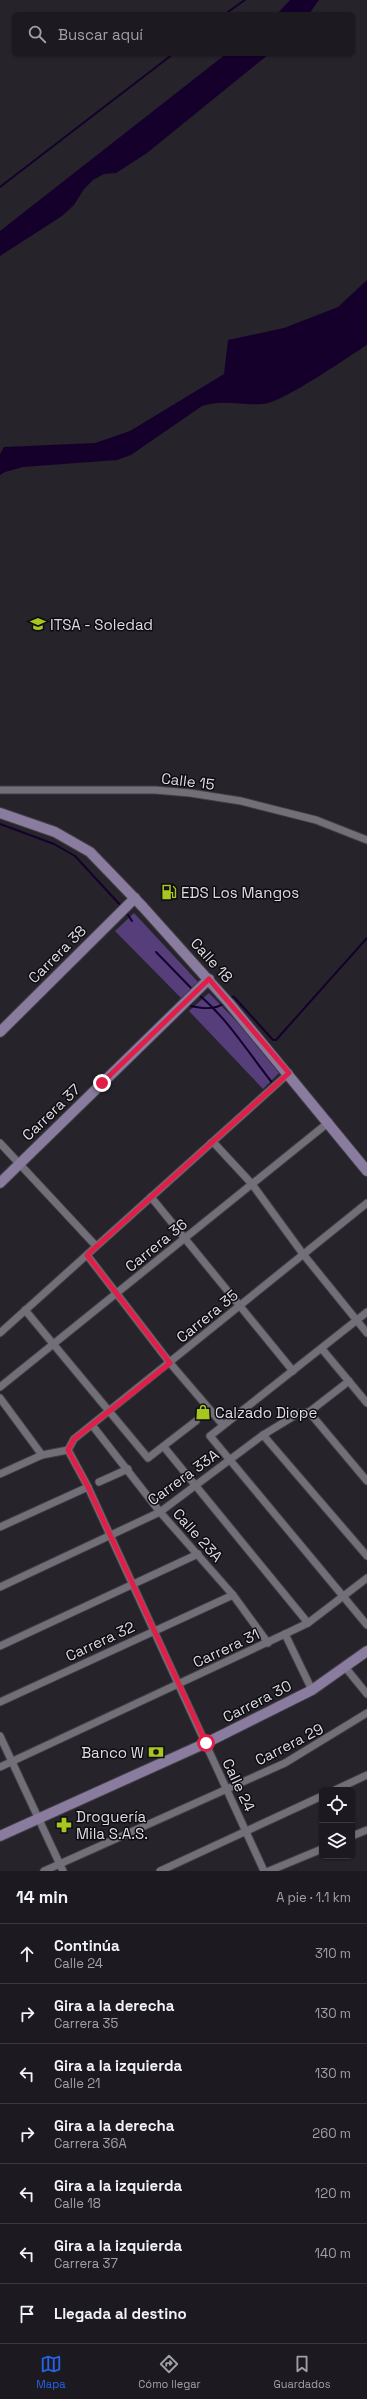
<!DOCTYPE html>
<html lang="es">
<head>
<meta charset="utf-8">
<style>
	body { margin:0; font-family:"Space Grotesk",sans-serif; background:#252329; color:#f1f3f6 }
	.controls { position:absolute; right:12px; bottom:12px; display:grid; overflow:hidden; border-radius:6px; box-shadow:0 1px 3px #0004 }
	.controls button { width:36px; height:36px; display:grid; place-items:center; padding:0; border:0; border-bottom:1px solid #3a383e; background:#1c1a20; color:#f1f3f6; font:20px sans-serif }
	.stop { position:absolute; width:12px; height:12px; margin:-9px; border:3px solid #e11d48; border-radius:50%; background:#fff }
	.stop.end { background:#e11d48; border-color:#fff; box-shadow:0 1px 4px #0008 }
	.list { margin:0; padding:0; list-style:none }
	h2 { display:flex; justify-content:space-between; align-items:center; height:52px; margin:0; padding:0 16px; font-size:17px }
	h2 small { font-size:13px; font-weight:400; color:#a0a1a5 }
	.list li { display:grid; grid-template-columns:26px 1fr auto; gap:12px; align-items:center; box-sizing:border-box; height:60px; padding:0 16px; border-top:1px solid #3a383e }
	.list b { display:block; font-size:15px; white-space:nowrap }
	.list p { margin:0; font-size:13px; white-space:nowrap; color:#a0a1a5 }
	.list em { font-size:13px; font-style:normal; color:#a0a1a5 }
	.icon { flex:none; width:22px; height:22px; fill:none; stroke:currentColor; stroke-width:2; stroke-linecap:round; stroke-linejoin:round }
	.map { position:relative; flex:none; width:367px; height:1871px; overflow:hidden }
	.search { position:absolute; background:#1c1a20; box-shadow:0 1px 3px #0004; left:12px; right:12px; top:12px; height:44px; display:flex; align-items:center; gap:10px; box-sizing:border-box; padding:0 14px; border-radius:6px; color:#a0a1a5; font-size:15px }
	.sheet { height:472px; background:#1c1a20 }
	nav { display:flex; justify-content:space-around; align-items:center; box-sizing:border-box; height:56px; border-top:1px solid #3a383e; background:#1c1a20; font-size:11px; color:#a0a1a5 }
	nav a { display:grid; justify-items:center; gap:2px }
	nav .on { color:#2563eb }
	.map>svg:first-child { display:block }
</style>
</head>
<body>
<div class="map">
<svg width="367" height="1871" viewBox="0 0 367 1871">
	<rect width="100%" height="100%" fill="#26232b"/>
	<!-- green -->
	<g fill="#563e7a">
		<path d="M134,913L199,983L182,999L115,931Z"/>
		<path d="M209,993L239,1024L279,1073L263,1089L189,1011Z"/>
	</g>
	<!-- water -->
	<g fill="#15002c">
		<path d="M290,0H319L309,14H277Z"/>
		<path d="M226,54H269L147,153L116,173L104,174L93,180L84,189L74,205L62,216L0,256V231Z"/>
		<path d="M367,280V345C346,358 284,402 263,404C242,406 223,399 202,406L131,455L117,460L23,467L5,472L0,475V454L4,447L95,443L130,431L224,374L228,340L284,328L338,307Z"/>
	</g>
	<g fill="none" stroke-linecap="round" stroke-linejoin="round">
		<!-- stream -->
		<g stroke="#15002c" stroke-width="2">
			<path d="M225,14L245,0"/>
			<path d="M0,187L173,54"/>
			<path d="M0,824L54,844L75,856L122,907"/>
			<path d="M126,912L132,921"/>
			<path d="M156,952L193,990"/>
			<path d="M198,994C229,1020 249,1054 274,1085"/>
			<path d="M229,997H234L273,1040H276L367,938"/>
			<path d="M187,1005C198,1008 216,1011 225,1002"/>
		</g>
		<!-- street casing -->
		<g stroke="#413f46" stroke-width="9">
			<g id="street">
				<path d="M0,790H155L190,793L241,801L316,820L367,840"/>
				<path d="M0,1143L96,1246"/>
				<path d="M211,1143H214L252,1184L303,1254L367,1333"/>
				<path d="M151,1197L293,1371"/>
				<path d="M87,1255L170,1363L223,1425"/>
				<path d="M25,1310L148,1458L196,1421"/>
				<path d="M367,1312L210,1436L367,1625"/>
				<path d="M0,1333L289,1073"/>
				<path d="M322,1349L367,1403"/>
				<path d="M0,1387L329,1122"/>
				<path d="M0,1398L42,1455"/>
				<path d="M309,1412L367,1481"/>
				<path d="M92,1425L160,1512L233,1595L268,1643"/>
				<path d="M263,1435L367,1556"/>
				<path d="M164,1447L308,1623"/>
				<path d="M68,1450L88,1487L264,1871"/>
				<path d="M68,1450L74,1439L367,1203"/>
				<path d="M0,1474L42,1455L68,1450"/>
				<path d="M99,1482L128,1469"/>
				<path d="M0,1527L88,1487"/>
				<path d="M0,1587L160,1512L263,1435L299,1413L309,1412L349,1381"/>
				<path d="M285,1634L312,1690"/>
				<path d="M0,1646L198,1554"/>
				<path d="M345,1667L367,1694"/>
				<path d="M0,1702L233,1595"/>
				<path d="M0,1736L63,1871"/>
				<path d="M0,1767L285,1634L308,1623L367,1578"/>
				<path d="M335,1790L367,1775"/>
				<path d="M352,1836L367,1830"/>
				<path d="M44,1871L285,1763L367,1713"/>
				<path d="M160,1871L322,1796"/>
				<path d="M269,1871L322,1849"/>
			</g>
		</g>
		<!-- secondary casing -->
		<g stroke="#413f46" stroke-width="12">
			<g id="secondary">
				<path d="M0,813L55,832L90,852L143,907L229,1003L367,1171"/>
				<path d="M0,1032L135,898"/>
				<path d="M0,1183L209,979"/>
				<path d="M0,1836L206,1743L312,1690L367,1651"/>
			</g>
		</g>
		<!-- street -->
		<use href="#street" stroke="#726f78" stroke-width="7"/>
		<!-- secondary -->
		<use href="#secondary" stroke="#897c9f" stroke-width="10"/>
	</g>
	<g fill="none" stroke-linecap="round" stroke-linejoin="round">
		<!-- route -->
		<path stroke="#e11d48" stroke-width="5" d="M102,1083L209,979L289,1073L87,1255L170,1363L74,1439L68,1450L88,1487L206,1743"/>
	</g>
	<!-- icons -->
	<defs>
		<g id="university-bare" transform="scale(1.2)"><path d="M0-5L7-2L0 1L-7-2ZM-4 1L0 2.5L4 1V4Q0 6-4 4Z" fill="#a7c71e" stroke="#0e0d11" stroke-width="2.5" paint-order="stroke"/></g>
		<g id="fuel-bare" transform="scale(1.2)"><path d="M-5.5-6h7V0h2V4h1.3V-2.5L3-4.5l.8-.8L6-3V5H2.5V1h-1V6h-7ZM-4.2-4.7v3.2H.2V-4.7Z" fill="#a7c71e" stroke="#0e0d11" stroke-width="2.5" paint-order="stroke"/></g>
		<g id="shop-bare" transform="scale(1.2)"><path d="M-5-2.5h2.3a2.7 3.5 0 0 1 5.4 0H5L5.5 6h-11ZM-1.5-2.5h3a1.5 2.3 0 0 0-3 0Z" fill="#a7c71e" stroke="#0e0d11" stroke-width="2.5" paint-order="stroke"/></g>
		<g id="bank-bare" transform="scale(1.2)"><path d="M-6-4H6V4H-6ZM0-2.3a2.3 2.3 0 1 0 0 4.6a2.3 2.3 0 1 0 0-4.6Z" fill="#a7c71e" stroke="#0e0d11" stroke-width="2.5" paint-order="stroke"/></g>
		<g id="pharmacy-bare" transform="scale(1.2)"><path d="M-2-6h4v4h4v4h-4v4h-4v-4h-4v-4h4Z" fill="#a7c71e" stroke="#0e0d11" stroke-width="2.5" paint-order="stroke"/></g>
	</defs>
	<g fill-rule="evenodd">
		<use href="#university-bare" x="38" y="624"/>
		<use href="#fuel-bare" x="169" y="892"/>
		<use href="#shop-bare" x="203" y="1412"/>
		<use href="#bank-bare" x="156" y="1752"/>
		<use href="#pharmacy-bare" x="64" y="1825"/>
	</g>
	<g text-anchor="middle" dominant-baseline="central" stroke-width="3" stroke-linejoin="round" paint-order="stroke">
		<!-- poi labels -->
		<g font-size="15" fill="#dfdde3" stroke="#0e0d11" text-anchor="start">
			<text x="50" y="624">ITSA - Soledad</text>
			<text x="181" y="892">EDS Los Mangos</text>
			<text x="215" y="1412">Calzado Diope</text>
			<text x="144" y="1752" text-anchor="end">Banco W</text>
			<text x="76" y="1816">Droguería<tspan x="76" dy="17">Mila S.A.S.</tspan></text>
		</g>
		<!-- street labels -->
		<g font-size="15" fill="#dfdde3" stroke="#0e0d11">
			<text transform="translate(188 781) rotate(7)">Calle 15</text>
			<text transform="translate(57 954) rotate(-45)">Carrera 38</text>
			<text transform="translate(212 960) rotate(48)">Calle 18</text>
			<text transform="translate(51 1112) rotate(-44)">Carrera 37</text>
			<text transform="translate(156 1245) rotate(-39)">Carrera 36</text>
			<text transform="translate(207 1316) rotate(-39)">Carrera 35</text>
			<text transform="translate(183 1477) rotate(-36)">Carrera 33A</text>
			<text transform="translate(198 1535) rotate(48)">Calle 23A</text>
			<text transform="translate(100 1641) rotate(-25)">Carrera 32</text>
			<text transform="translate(226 1648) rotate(-25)">Carrera 31</text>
			<text transform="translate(257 1701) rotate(-27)">Carrera 30</text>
			<text transform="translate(289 1744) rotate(-27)">Carrera 29</text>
			<text transform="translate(239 1785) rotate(65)">Calle 24</text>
		</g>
	</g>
</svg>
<div class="controls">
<button><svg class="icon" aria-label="locate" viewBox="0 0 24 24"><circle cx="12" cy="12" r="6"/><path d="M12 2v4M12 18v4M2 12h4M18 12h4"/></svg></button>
<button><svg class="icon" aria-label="layers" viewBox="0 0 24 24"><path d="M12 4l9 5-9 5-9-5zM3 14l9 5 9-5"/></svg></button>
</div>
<div class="stop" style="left:206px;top:1743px"></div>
<div class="stop end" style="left:102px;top:1083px"></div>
<div class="search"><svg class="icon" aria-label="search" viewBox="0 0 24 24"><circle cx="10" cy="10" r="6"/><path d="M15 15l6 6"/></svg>Buscar aquí</div>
</div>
<section class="sheet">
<h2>14 min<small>A pie · 1.1 km</small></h2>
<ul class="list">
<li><svg class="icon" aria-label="ahead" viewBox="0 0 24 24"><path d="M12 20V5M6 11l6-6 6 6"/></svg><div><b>Continúa</b><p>Calle 24</p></div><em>310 m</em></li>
<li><svg class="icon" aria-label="right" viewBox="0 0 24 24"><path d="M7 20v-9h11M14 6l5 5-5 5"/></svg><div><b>Gira a la derecha</b><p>Carrera 35</p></div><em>130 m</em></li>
<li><svg class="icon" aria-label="left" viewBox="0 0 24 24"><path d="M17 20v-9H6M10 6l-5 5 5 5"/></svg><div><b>Gira a la izquierda</b><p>Calle 21</p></div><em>130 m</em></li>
<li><svg class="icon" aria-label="right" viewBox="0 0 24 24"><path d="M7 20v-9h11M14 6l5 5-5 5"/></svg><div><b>Gira a la derecha</b><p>Carrera 36A</p></div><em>260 m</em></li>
<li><svg class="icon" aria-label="left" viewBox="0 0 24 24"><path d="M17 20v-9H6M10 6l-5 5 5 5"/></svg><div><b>Gira a la izquierda</b><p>Calle 18</p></div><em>120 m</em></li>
<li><svg class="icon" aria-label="left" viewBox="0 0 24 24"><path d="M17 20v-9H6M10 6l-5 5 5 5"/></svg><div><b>Gira a la izquierda</b><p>Carrera 37</p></div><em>140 m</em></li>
<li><svg class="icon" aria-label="arrive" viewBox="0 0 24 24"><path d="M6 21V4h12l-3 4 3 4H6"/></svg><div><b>Llegada al destino</b></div></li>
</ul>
</section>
<nav>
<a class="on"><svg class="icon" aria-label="map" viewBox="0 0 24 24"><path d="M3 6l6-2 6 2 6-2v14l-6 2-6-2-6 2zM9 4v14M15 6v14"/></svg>Mapa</a>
<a><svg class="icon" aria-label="directions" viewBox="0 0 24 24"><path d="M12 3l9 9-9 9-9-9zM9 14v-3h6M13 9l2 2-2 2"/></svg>Cómo llegar</a>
<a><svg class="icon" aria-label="saved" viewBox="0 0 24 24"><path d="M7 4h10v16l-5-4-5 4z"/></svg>Guardados</a>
</nav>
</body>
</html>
